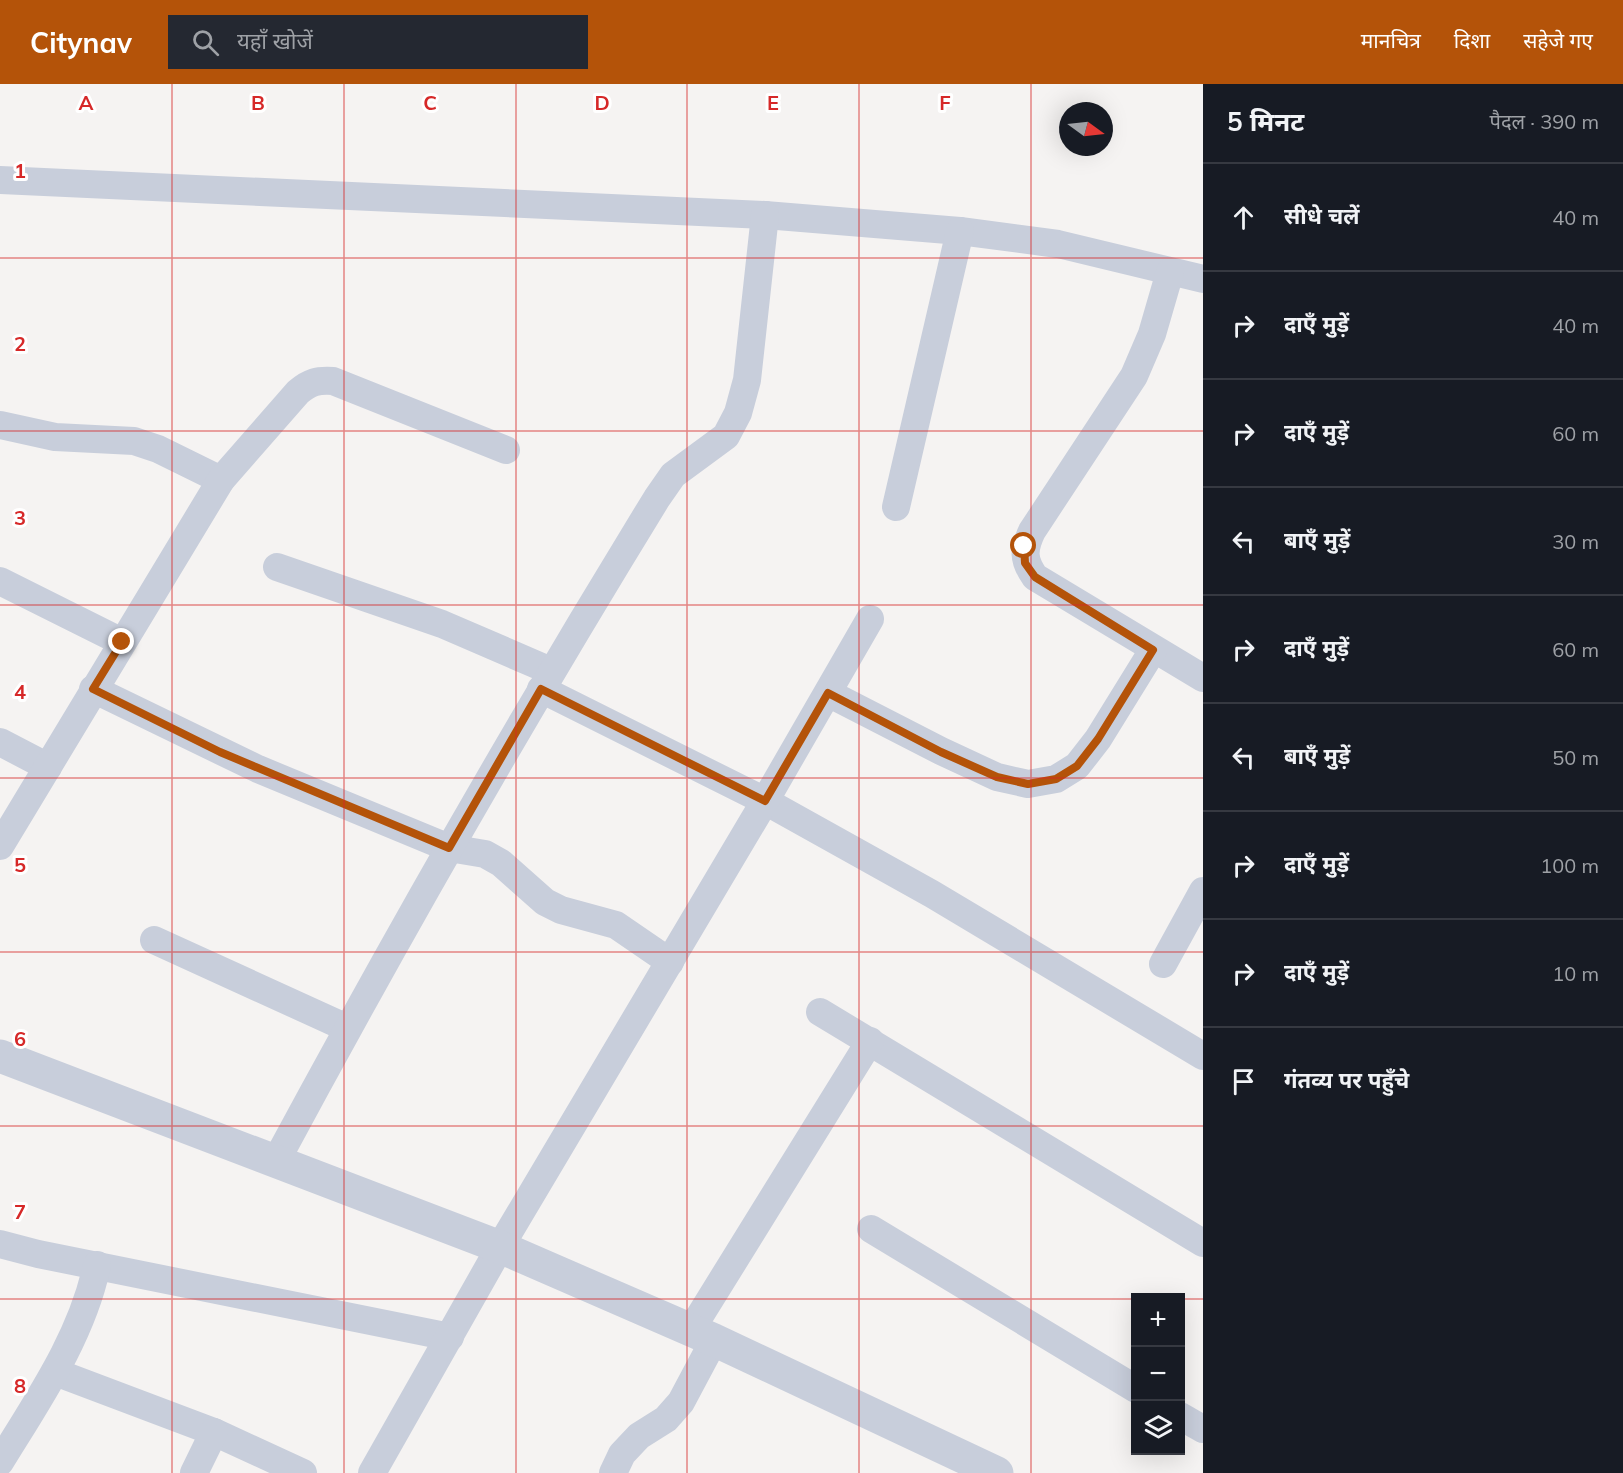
<!DOCTYPE html>
<html lang="hi">
<head>
<meta charset="utf-8">
<style>
	body { margin:0; font-family:Mulish,"Noto Sans Devanagari",sans-serif; background:#242831; color:#f1f3f6 }
	.controls { position:absolute; right:18px; bottom:18px; display:grid; overflow:hidden; border-radius:0px; box-shadow:0 6px 24px #0002 }
	.controls button { width:54px; height:54px; display:grid; place-items:center; padding:0; border:0; border-bottom:2px solid #363941; background:#171b24; color:#f1f3f6; font:30px sans-serif }
	.compass { position:absolute; left:1059px; top:18px; width:54px; height:54px; border-radius:50%; background:#171b24; box-shadow:0 6px 24px #0002; rotate:105deg }
	.stop { position:absolute; width:18px; height:18px; margin:-14px; border:4px solid #b45309; border-radius:50%; background:#fff }
	.stop.end { background:#b45309; border-color:#fff; box-shadow:0 2px 6px #0008 }
	.list { margin:0; padding:0; list-style:none }
	h2 { display:flex; justify-content:space-between; align-items:center; height:78px; margin:0; padding:0 24px; font-size:26px }
	h2 small { font-size:20px; font-weight:400; color:#9ea1a6 }
	.list li { display:grid; grid-template-columns:39px 1fr auto; gap:18px; align-items:center; box-sizing:border-box; height:108px; padding:0 24px; border-top:2px solid #363941 }
	.list b { display:block; font-size:22px; white-space:nowrap }
	.list em { font-size:20px; font-style:normal; color:#9ea1a6 }
	.icon { flex:none; width:33px; height:33px; fill:none; stroke:currentColor; stroke-width:2; stroke-linecap:round; stroke-linejoin:round }
	.map { position:relative; flex:none; width:1203px; height:1389px; overflow:hidden }
	header { display:flex; align-items:center; gap:36px; box-sizing:border-box; height:84px; padding:0 30px; background:#b45309; color:#fff }
	header strong { font-size:28px }
	nav { display:flex; gap:33px; margin-inline-start:auto; font-size:21px }
	.search { width:420px; height:54px; background:#242831; display:flex; align-items:center; gap:15px; box-sizing:border-box; padding:0 21px; border-radius:0px; color:#9ea1a6; font-size:22px }
	main { display:flex }
	aside { flex:1; background:#171b24 }
	.map>svg:first-child { display:block }
</style>
</head>
<body>
<header>
<strong>Citynav</strong>
<div class="search"><svg class="icon" aria-label="search" viewBox="0 0 24 24"><circle cx="10" cy="10" r="6"/><path d="M15 15l6 6"/></svg>यहाँ खोजें</div>
<nav><a>मानचित्र</a><a>दिशा</a><a>सहेजे गए</a></nav>
</header>
<main>
<div class="map">
<svg width="1203" height="1389" viewBox="0 0 1203 1389">
	<rect width="100%" height="100%" fill="#f5f3f2"/>
	<g fill="none" stroke-linecap="round" stroke-linejoin="round">
		<!-- minor -->
		<g stroke="#c8cedb" stroke-width="28">
			<path d="M0,96L765,131L960,147L1058,160L1203,195"/>
			<path d="M1170,188L1152,250L1134,292L1032,447C1023,466 1023,476 1035,493L1203,594"/>
			<path d="M0,341L55,353L134,357L158,365L221,396"/>
			<path d="M896,423L960,147"/>
			<path d="M277,483L442,540L551,587"/>
			<path d="M0,497L122,558"/>
			<path d="M93,605L258,685L449,764L485,770L501,779L545,818L561,826L616,841L670,878"/>
			<path d="M541,605L765,717L932,810L1203,972"/>
			<path d="M828,609L941,667L997,693L1028,700L1056,695L1077,682L1098,655L1153,566"/>
			<path d="M0,658L48,683"/>
			<path d="M0,762L221,396L298,308C310,298 317,296 333,297L506,366"/>
			<path d="M154,856L347,944"/>
			<path d="M1163,880L1203,807"/>
			<path d="M820,928L1203,1159"/>
			<path d="M275,1079C396,854 523,632 657,414L673,391L726,352L738,329L747,296L765,131"/>
			<path d="M871,1145L1136,1305"/>
			<path d="M0,1160L38,1170L450,1253"/>
			<path d="M691,1246L870,957"/>
			<path d="M55,1288L214,1348L303,1389"/>
			<path d="M1180,1332L1203,1345"/>
			<path d="M0,1378C38,1316 82,1253 97,1181"/>
			<path d="M194,1389L214,1348"/>
			<path d="M372,1389L500,1163L765,717L870,535"/>
			<path d="M613,1389L622,1370L639,1352L666,1335L681,1318L714,1256"/>
		</g>
		<!-- tertiary -->
		<path stroke="#c8cedb" stroke-width="33" d="M0,972L500,1163L714,1256L997,1389"/>
	</g>
	<g fill="none" stroke-linecap="round" stroke-linejoin="round">
		<!-- route -->
		<path stroke="#b45309" stroke-width="8" d="M122,558L93,605L220,668L449,764L541,605L765,717L828,609L941,668L997,693L1028,700L1056,695L1077,682L1098,655L1153,566L1035,493L1025,479L1024,462"/>
	</g>
	<!-- grid -->
	<path fill="none" stroke="#d62828" stroke-width="1.5" stroke-opacity="0.55" d="M172,0V1389M344,0V1389M516,0V1389M687,0V1389M859,0V1389M1031,0V1389M0,174H1203M0,347H1203M0,521H1203M0,694H1203M0,868H1203M0,1042H1203M0,1215H1136M1180,1215H1203"/>
	<g font-size="20" text-anchor="middle" font-weight="bold" fill="#d62828" stroke="#fff" stroke-width="6" stroke-linejoin="round" paint-order="stroke">
		<text x="86" y="26">A</text>
		<text x="258" y="26">B</text>
		<text x="430" y="26">C</text>
		<text x="602" y="26">D</text>
		<text x="773" y="26">E</text>
		<text x="945" y="26">F</text>
		<text x="20" y="94">1</text>
		<text x="20" y="267">2</text>
		<text x="20" y="441">3</text>
		<text x="20" y="615">4</text>
		<text x="20" y="788">5</text>
		<text x="20" y="962">6</text>
		<text x="20" y="1135">7</text>
		<text x="20" y="1309">8</text>
	</g>
</svg>
<div class="controls">
<button>+</button>
<button>−</button>
<button><svg class="icon" aria-label="layers" viewBox="0 0 24 24"><path d="M12 4l9 5-9 5-9-5zM3 14l9 5 9-5"/></svg></button>
</div>
<svg class="compass" viewBox="-18 -18 36 36"><path d="M0-13l5 13h-10z" fill="#e53935"/><path d="M0 13l5-13h-10z" fill="#9ea1a6"/></svg>
<div class="stop" style="left:1024px;top:462px"></div>
<div class="stop end" style="left:122px;top:558px"></div>
</div>
<aside>
<h2>5 मिनट<small>पैदल · 390 m</small></h2>
<ul class="list">
<li><svg class="icon" aria-label="ahead" viewBox="0 0 24 24"><path d="M12 20V5M6 11l6-6 6 6"/></svg><div><b>सीधे चलें</b></div><em>40 m</em></li>
<li><svg class="icon" aria-label="right" viewBox="0 0 24 24"><path d="M7 20v-9h11M14 6l5 5-5 5"/></svg><div><b>दाएँ मुड़ें</b></div><em>40 m</em></li>
<li><svg class="icon" aria-label="right" viewBox="0 0 24 24"><path d="M7 20v-9h11M14 6l5 5-5 5"/></svg><div><b>दाएँ मुड़ें</b></div><em>60 m</em></li>
<li><svg class="icon" aria-label="left" viewBox="0 0 24 24"><path d="M17 20v-9H6M10 6l-5 5 5 5"/></svg><div><b>बाएँ मुड़ें</b></div><em>30 m</em></li>
<li><svg class="icon" aria-label="right" viewBox="0 0 24 24"><path d="M7 20v-9h11M14 6l5 5-5 5"/></svg><div><b>दाएँ मुड़ें</b></div><em>60 m</em></li>
<li><svg class="icon" aria-label="left" viewBox="0 0 24 24"><path d="M17 20v-9H6M10 6l-5 5 5 5"/></svg><div><b>बाएँ मुड़ें</b></div><em>50 m</em></li>
<li><svg class="icon" aria-label="right" viewBox="0 0 24 24"><path d="M7 20v-9h11M14 6l5 5-5 5"/></svg><div><b>दाएँ मुड़ें</b></div><em>100 m</em></li>
<li><svg class="icon" aria-label="right" viewBox="0 0 24 24"><path d="M7 20v-9h11M14 6l5 5-5 5"/></svg><div><b>दाएँ मुड़ें</b></div><em>10 m</em></li>
<li><svg class="icon" aria-label="arrive" viewBox="0 0 24 24"><path d="M6 21V4h12l-3 4 3 4H6"/></svg><div><b>गंतव्य पर पहुँचे</b></div></li>
</ul>
</aside>
</main>
</body>
</html>
